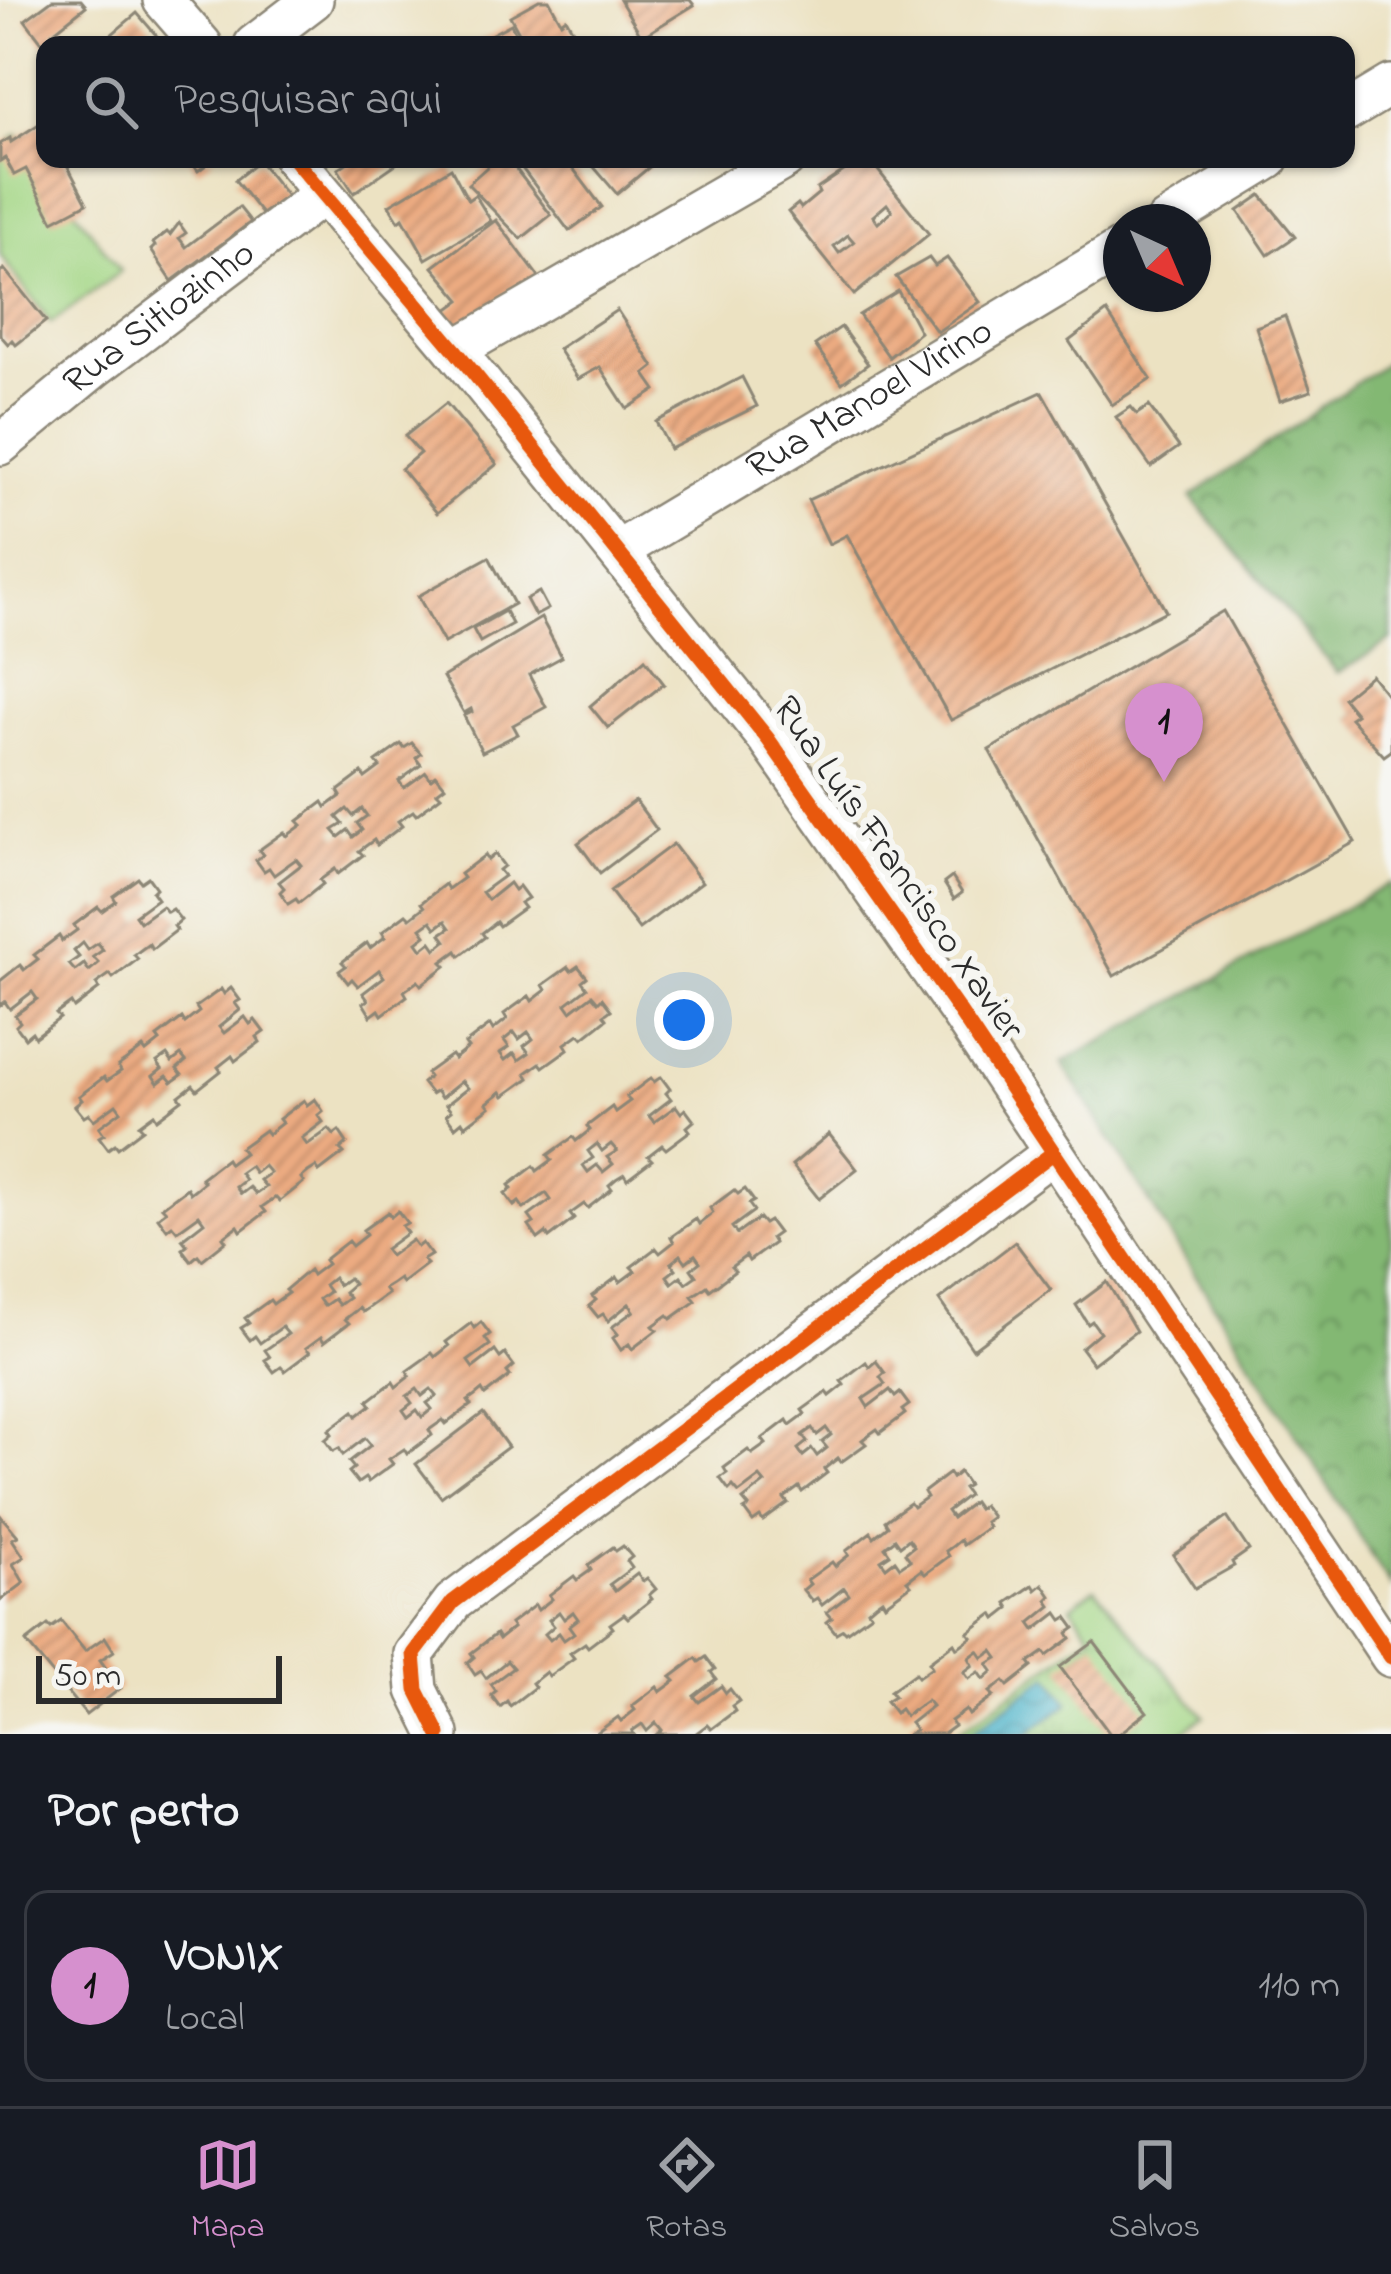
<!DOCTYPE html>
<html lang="pt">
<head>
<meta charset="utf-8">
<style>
	body { margin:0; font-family:"Indie Flower",sans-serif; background:#242831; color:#f1f3f6 }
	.compass { position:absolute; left:1103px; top:204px; width:108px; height:108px; border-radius:50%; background:#171b24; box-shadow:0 3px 9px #0004; rotate:136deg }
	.scale { position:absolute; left:36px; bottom:30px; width:246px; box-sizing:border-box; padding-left:12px; border:6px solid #2b2b2b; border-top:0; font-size:33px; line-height:42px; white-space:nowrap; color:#2b2b2b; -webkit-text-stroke:9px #f6f6f2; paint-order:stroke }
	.you { position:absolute; left:684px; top:1020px; width:42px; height:42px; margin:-30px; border:9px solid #fff; border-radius:50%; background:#1a73e8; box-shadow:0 0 0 18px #1a73e833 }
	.badge { display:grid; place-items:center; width:78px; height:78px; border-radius:50%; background:#d690ce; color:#111; font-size:39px; font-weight:700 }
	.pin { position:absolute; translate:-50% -99px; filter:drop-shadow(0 3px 6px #0008) }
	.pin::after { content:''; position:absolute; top:63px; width:42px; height:36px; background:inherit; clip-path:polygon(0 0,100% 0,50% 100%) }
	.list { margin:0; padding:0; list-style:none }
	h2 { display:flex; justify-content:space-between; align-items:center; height:156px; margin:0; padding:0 48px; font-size:51px }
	h2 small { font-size:39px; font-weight:400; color:#9ea1a6 }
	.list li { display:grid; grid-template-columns:78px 1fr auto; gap:36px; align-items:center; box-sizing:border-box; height:192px; margin:0 24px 24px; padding:0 24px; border:3px solid #363941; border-radius:24px }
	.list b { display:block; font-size:45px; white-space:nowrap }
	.list p { margin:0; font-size:39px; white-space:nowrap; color:#9ea1a6 }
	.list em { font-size:39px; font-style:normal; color:#9ea1a6 }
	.icon { flex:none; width:66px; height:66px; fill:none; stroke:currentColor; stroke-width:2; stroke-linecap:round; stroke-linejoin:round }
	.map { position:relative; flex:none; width:1391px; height:1734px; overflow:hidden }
	.search { position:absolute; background:#171b24; box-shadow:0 3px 9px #0004; left:36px; right:36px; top:36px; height:132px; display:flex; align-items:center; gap:30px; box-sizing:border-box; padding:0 42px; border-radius:24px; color:#9ea1a6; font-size:45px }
	.sheet { height:372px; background:#171b24 }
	nav { display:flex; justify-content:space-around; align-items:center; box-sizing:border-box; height:168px; border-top:3px solid #363941; background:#171b24; font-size:33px; color:#9ea1a6 }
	nav a { display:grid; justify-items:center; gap:6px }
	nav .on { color:#d690ce }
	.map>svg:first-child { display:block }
</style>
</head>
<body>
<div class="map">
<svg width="1391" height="1734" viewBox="0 0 1391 1734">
	<defs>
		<pattern id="grass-tufts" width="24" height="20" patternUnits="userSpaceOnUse" patternTransform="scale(3)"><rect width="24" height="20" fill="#a4d786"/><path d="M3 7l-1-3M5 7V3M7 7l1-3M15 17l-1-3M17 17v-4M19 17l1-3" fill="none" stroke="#8db974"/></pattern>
		<pattern id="forest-crowns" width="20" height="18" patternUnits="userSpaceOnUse" patternTransform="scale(3)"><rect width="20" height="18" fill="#83b873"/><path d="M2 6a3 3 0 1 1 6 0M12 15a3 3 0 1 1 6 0" fill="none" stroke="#6b965f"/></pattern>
		<pattern id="water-waves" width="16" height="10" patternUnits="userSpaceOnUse" patternTransform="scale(3)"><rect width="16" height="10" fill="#4cb4cb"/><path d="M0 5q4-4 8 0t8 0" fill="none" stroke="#3f93a5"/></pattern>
		<pattern id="building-hatch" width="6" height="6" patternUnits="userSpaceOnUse" patternTransform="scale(3)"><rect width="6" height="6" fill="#ecab81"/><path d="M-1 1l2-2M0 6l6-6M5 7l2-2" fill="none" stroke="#bf8b6a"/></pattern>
	</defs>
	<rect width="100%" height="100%" fill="#f6f6f2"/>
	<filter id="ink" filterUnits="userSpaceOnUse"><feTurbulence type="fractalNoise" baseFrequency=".00833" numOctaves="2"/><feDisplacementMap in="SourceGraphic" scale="24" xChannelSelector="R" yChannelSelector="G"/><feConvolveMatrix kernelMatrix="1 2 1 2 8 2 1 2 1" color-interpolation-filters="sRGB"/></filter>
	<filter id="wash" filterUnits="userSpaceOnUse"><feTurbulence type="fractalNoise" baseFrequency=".004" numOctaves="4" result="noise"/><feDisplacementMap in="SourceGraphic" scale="48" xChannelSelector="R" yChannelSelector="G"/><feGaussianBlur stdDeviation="2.7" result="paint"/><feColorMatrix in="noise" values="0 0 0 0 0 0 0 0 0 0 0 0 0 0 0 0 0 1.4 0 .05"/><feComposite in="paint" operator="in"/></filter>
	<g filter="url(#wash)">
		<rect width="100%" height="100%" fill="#ece2c2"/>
		<!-- grass -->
		<path fill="url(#grass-tufts)" stroke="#688158" stroke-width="3" d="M1095,1588L1204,1716L1180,1734H955L1092,1635L1071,1606Z"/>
		<!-- forest -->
		<g fill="url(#forest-crowns)" stroke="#57724f" stroke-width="3">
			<path d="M1391,359V640L1338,673L1191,497Z"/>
			<path d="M1391,883V1586L1062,1063Z"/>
		</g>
		<!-- park -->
		<path fill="#a4d786" stroke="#688158" stroke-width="3" d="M18,134L121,271L51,323L0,255V148Z"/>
		<!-- water -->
		<path fill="url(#water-waves)" stroke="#3c707b" stroke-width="3" d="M1049,1675L1069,1703L1027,1734H969Z"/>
		<g id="blocks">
			<!-- building -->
			<g fill="url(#building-hatch)" fill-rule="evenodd">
				<path d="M52,0H81L86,6L52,33L55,37L44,45L25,20Z"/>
				<path d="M539,0H549L561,22L566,18L581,45H531L527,38L523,40L510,16Z"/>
				<path d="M620,0H690L694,5L642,37Z"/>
				<path d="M137,13L163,43L99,45Z"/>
				<path d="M511,24L521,44L519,45H471Z"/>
				<path d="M42,122L45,159H64L87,203L53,221L26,169L14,175L5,158L0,161V144L10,138L11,142Z"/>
				<path d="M189,159H214L198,171Z"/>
				<path d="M352,159H403L354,193L338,169Z"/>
				<path d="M496,159L509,160L551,215L521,239L468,184Z"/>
				<path d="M515,159H566L602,207L569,231Z"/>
				<path d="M587,159H649L653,164L617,194Z"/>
				<path d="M855,159H869L929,234L854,295L788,212L798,204L801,208L819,193L817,189L857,162ZM887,204L892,211L878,223L873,216ZM848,235L854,242L839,253L834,246Z"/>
				<path d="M259,161L287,196L262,214L235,180Z"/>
				<path d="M451,168L468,200L475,195L491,221L426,259L403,218L399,221L389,205Z"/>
				<path d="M1261,195L1295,237L1268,255L1238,211Z"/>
				<path d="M239,207L251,222L172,281L151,250L155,246L153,243L167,232L170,235L179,223L186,233L179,238L186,247Z"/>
				<path d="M496,220L541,280L521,293L519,290L457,332L443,313L461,300L433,267Z"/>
				<path d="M929,258L935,266L947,258L980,302L937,332L896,277Z"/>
				<path d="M4,269L46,321L16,345L12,340L8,344L0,335V272Z"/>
				<path d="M898,291L920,332L889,357L859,315Z"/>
				<path d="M617,310L654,367L645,374L656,390L627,409L600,367L578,379L558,349Z"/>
				<path d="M1107,312L1151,379L1112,405L1069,341Z"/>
				<path d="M1285,316L1311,391L1280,401L1256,327Z"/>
				<path d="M841,327L868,364L842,383L815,345Z"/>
				<path d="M742,377L757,406L670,449L656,422Z"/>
				<path d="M1042,392L1166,611L951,720L847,535L829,544L808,500Z"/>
				<path d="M446,403L497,464L437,513L401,469L420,453L405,436Z"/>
				<path d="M1149,406L1179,447L1151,467L1116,417L1131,407L1137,414Z"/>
				<path d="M489,557L514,604L444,643L418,596Z"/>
				<path d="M539,592L548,609L535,616L526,599Z"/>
				<path d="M505,611L512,624L480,642L473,629Z"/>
				<path d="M1223,611L1355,842L1114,976L989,750Z"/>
				<path d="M541,618L562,657L529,675L546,707L513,725L518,734L482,752L464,716L472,712L471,709L464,713L443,677Z"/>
				<path d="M645,659L664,684L608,728L590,706Z"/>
				<path d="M1371,675L1391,700V751L1384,756L1350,718L1356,714L1343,698Z"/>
				<path d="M412,743L421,754L416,758L421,765L399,781L404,788L426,772L431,779L436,775L445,786L437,792L441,796L416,815L413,811L398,821L402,826L377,845L374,840L367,845L359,851L363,855L338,874L335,869L320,880L323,884L299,903L296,899L288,904L280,892L284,888L279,882L301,865L296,859L274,875L269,868L264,871L256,860L263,855L259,850L284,832L287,836L302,825L298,821L323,802L326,807L341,796L338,791L362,773L365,778L380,767L376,762L401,744L404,748ZM347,809L353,816L362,809L367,816L357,823L362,830L353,837L348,830L339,837L333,830L343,824L337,817Z"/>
				<path d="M635,800L657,830L600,873L578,843Z"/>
				<path d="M673,844L702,882L639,929L610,891Z"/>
				<path d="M495,854L504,866L499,870L504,876L482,892L488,900L509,883L514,890L519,886L528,898L520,903L524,908L499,926L496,922L482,933L485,937L460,956L457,951L450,956L442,962L446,966L421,985L418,981L404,991L407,996L382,1015L379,1010L371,1016L363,1003L368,1000L363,993L384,977L379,970L358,986L352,979L348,983L339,971L346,966L342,962L367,943L370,948L385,937L382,932L406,914L410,918L424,907L421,903L445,884L448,889L463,878L460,874L485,855L488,860ZM431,921L436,928L445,921L450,928L441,934L446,941L436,949L431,942L422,949L417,942L426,935L421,928Z"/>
				<path d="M148,877L156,888L152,892L157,899L135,915L140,922L162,906L167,912L172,909L181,920L174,926L177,930L152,949L149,944L142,949L134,955L138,959L113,978L110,974L96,984L99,989L74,1008L71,1003L56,1014L60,1018L35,1037L32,1032L25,1038L16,1026L20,1022L15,1015L37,999L32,992L10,1009L5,1002L0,1006V981L20,965L24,970L38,959L34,955L59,936L62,941L77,930L74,925L98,907L102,911L116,901L113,896L138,878L141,882ZM83,943L88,950L98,943L103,950L93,957L99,963L89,971L84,964L75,971L69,964L79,957L74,951Z"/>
				<path d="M952,877L962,893L954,899L944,883Z"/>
				<path d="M578,966L587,977L582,981L587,988L566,1004L571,1011L592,995L598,1002L602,998L611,1010L604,1015L607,1019L583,1038L579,1034L565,1044L568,1049L543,1067L540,1063L526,1073L529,1078L504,1096L501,1092L487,1103L490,1107L465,1126L462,1121L455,1127L446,1115L451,1111L446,1105L468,1088L462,1081L441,1098L436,1091L431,1094L422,1083L429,1077L426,1073L451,1055L454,1059L468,1048L465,1044L490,1025L493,1030L507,1019L504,1014L529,996L532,1001L546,990L543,985L568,967L571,971ZM514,1032L519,1039L528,1032L533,1039L524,1046L529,1053L519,1060L514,1053L505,1060L500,1053L509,1047L504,1040Z"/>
				<path d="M231,988L240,1000L235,1003L240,1010L219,1027L224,1033L245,1017L250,1024L255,1020L264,1032L257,1037L260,1042L235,1061L232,1056L218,1067L221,1071L197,1090L193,1085L179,1096L182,1100L157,1119L154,1114L139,1125L143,1129L118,1148L115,1144L108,1149L99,1137L104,1134L99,1127L121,1111L116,1104L94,1120L89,1114L84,1117L75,1106L82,1100L79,1096L104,1077L107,1081L121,1071L118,1066L143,1048L146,1052L160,1041L157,1037L182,1018L185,1023L199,1012L196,1007L221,989L224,994ZM167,1055L172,1062L181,1055L186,1061L177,1069L182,1075L172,1082L167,1076L158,1083L153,1076L162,1069L157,1062Z"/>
				<path d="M661,1077L670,1089L666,1093L671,1099L649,1116L654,1122L676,1106L681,1113L685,1109L694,1121L687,1127L690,1131L666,1149L662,1145L648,1156L652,1160L627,1179L624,1174L616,1179L609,1185L612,1189L588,1208L584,1204L570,1214L574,1219L549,1238L546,1233L538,1239L529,1226L534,1223L529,1216L551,1200L546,1193L524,1209L519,1202L514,1206L505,1194L512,1189L509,1185L534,1166L537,1171L552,1160L548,1155L573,1137L576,1141L590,1130L587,1126L612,1107L615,1112L630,1101L626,1097L651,1078L654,1082ZM597,1144L602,1151L611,1144L617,1151L607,1157L613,1164L603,1172L597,1165L588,1172L583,1165L593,1158L588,1151Z"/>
				<path d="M315,1099L323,1111L318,1115L323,1122L302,1138L307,1145L329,1129L334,1135L339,1131L347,1143L340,1149L344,1153L319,1172L316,1167L308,1172L301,1178L304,1182L280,1201L276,1197L262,1207L266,1212L241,1231L238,1226L223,1237L226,1241L202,1260L198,1255L191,1261L182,1249L187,1245L182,1239L204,1222L199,1215L177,1231L172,1225L167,1229L158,1217L166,1211L162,1207L187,1188L190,1193L204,1182L201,1178L226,1159L229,1164L244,1153L240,1148L265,1130L268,1134L282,1123L279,1119L304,1100L307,1105ZM250,1166L255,1173L264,1166L270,1173L260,1180L266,1187L256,1194L250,1187L241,1194L236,1187L245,1180L240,1173Z"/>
				<path d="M829,1134L857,1169L819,1199L792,1165Z"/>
				<path d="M745,1189L754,1201L749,1204L754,1211L732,1227L737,1234L759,1218L764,1224L769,1221L778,1233L771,1238L774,1243L749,1261L746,1256L731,1267L735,1271L710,1290L707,1286L700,1291L692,1296L696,1301L671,1319L668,1315L653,1326L657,1330L632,1349L629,1344L621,1350L613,1338L618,1334L612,1327L634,1311L629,1304L608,1321L603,1314L598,1317L589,1306L596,1300L592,1296L617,1277L620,1282L635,1271L631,1267L656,1248L660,1253L674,1242L671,1237L696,1219L699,1224L713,1213L710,1208L734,1190L738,1194ZM681,1255L686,1262L695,1255L700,1262L691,1269L696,1276L686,1283L681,1276L672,1283L667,1276L676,1269L671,1263Z"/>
				<path d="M398,1211L407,1223L402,1226L407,1233L385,1249L390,1256L412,1240L417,1247L422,1243L431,1255L423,1260L427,1264L402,1283L399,1279L392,1284L384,1289L388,1294L363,1312L359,1308L345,1319L349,1323L324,1342L321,1337L306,1348L310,1352L285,1371L281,1367L274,1372L265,1360L270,1357L265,1350L288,1334L282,1327L260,1343L255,1336L250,1340L241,1328L249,1323L245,1318L270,1300L273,1304L288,1293L285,1290L309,1270L312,1275L327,1264L324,1260L348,1241L352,1246L366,1235L363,1230L388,1212L391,1217ZM333,1278L338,1285L348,1278L353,1284L344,1292L349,1298L339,1305L334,1299L324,1306L319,1299L329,1292L324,1285Z"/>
				<path d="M1015,1242L1051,1290L973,1349L939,1300Z"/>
				<path d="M1107,1282L1136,1331L1093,1364L1081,1348L1100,1332L1092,1321L1088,1324L1076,1305Z"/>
				<path d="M481,1322L490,1334L485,1338L490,1345L468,1361L473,1368L495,1351L500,1358L505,1354L514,1366L507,1372L510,1376L485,1395L482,1390L475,1396L468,1401L471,1405L446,1424L443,1420L429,1430L432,1435L407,1454L404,1449L389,1459L393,1464L368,1482L365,1478L358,1483L349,1472L354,1468L349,1462L371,1445L365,1438L343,1455L339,1448L333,1451L325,1440L332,1434L329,1430L354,1411L357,1416L371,1405L368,1401L393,1382L396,1387L410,1376L407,1371L432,1353L435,1357L449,1346L446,1342L471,1323L474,1328ZM417,1389L422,1396L431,1389L437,1396L427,1403L432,1409L422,1417L417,1410L408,1417L403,1410L412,1403L407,1396Z"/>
				<path d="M876,1361L885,1373L880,1377L885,1384L863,1399L868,1407L890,1390L895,1397L900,1393L909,1405L902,1410L905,1414L880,1433L877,1429L870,1434L862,1440L866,1444L841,1462L838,1458L824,1469L827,1473L802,1492L799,1487L784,1498L788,1503L763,1521L760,1517L753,1522L744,1510L749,1507L743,1500L765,1483L760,1477L739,1493L733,1486L729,1490L720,1478L727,1473L724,1468L748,1450L752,1454L766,1444L762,1439L787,1420L790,1425L805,1414L802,1410L827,1392L830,1396L844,1385L841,1381L866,1362L869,1367ZM812,1428L817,1435L826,1428L831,1435L822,1442L827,1448L817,1456L812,1449L803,1456L798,1449L807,1442L802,1435Z"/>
				<path d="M483,1413L508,1447L441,1497L416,1464Z"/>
				<path d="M959,1472L968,1485L963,1488L968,1495L947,1511L952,1518L973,1502L978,1509L983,1505L992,1517L985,1522L988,1527L963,1545L960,1540L953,1546L946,1551L949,1556L925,1574L921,1570L907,1581L911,1585L885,1604L882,1599L875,1604L868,1610L871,1614L846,1632L843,1629L836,1633L827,1622L832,1618L827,1612L849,1595L844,1588L822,1605L817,1598L812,1601L803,1590L810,1584L807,1580L832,1562L835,1566L849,1555L846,1551L871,1532L874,1537L888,1526L885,1521L910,1503L913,1507L927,1497L924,1492L949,1473L952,1478ZM895,1539L900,1546L909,1539L914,1546L905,1553L910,1560L900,1567L895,1560L886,1567L881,1560L890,1554L885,1547Z"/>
				<path d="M0,1515L18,1536L12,1539L24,1557L13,1564L24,1583L0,1601Z"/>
				<path d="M1227,1517L1249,1550L1232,1562L1234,1566L1195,1588L1173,1555Z"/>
				<path d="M623,1546L632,1557L627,1561L632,1568L610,1584L615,1591L637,1574L643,1581L647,1578L656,1589L649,1595L652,1599L628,1618L624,1614L610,1624L613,1628L588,1647L585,1643L570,1653L574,1658L549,1676L546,1672L532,1683L535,1687L510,1706L507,1701L500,1707L491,1695L496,1691L491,1684L513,1668L507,1661L486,1678L481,1671L475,1675L467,1663L474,1657L471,1653L496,1634L499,1639L513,1628L510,1624L535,1605L538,1610L552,1599L549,1595L574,1576L577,1580L591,1570L588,1565L613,1547L616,1551ZM559,1612L564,1619L573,1612L578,1619L569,1626L574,1633L564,1640L559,1633L550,1640L545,1634L554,1626L549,1620Z"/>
				<path d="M1043,1584L1051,1596L1047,1600L1051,1606L1030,1623L1035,1630L1057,1613L1062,1620L1067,1617L1075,1628L1068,1633L1071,1638L1047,1656L1044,1652L1037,1657L1029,1663L1032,1667L1008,1686L1004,1681L990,1692L994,1696L969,1715L966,1710L951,1721L954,1726L943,1734H909L915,1730L910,1723L932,1706L927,1700L905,1716L900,1709L895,1713L886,1701L894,1696L890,1691L915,1673L918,1677L932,1667L929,1662L954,1643L957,1648L972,1637L968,1633L993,1614L996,1619L1010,1608L1007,1603L1033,1585L1036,1590ZM978,1651L983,1658L993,1651L998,1658L988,1664L993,1671L984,1679L979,1672L969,1679L964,1672L973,1665L969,1658Z"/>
				<path d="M61,1621L85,1651L105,1637L114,1651L100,1660L121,1688L86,1715L26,1642L48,1625L51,1628Z"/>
				<path d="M1094,1642L1147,1712L1119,1734H1110L1060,1667Z"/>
				<path d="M706,1657L715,1669L711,1672L716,1679L694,1696L699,1702L721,1686L726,1693L730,1689L739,1701L732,1706L735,1711L711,1729L707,1725L695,1734H657L662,1730L656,1723L647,1731L642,1724L632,1731L634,1734H595L618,1717L621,1721L635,1710L632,1706L657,1687L660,1692L675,1681L671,1677L696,1658L699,1662Z"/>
			</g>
		</g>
	</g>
	<g filter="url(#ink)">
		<use href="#blocks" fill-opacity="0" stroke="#8c8676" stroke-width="3"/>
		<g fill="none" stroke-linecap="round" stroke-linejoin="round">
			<!-- street casing -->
			<g stroke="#8c8676" stroke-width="44">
				<g id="street">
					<path d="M163,0L202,45"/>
					<path d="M254,45L313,0"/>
					<path d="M1346,112L1391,85"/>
					<path d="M294,159L455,350L768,739L957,1008L1391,1657"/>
					<path d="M1166,222L1269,159"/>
					<path d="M455,350L785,159"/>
					<path id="s1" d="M0,445L95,367L322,195"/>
					<path id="s2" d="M618,551L1121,249"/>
					<path d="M439,1734L417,1690L414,1654L453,1602L1053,1153"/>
				</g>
			</g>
			<!-- street -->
			<use href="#street" stroke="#fff" stroke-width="39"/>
			<!-- cycleway casing -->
			<g stroke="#f6f6f2" stroke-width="22">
				<g id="cycleway">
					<path d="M294,159L455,350L768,739L957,1008L1391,1657"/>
					<path d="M439,1734L417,1690L414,1654L453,1602L1053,1153"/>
				</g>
			</g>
			<!-- cycleway -->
			<use href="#cycleway" stroke="#e8590c" stroke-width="15"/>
		</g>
	</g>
	<g text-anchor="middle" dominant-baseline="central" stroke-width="12" stroke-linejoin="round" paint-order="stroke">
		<!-- street labels -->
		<g font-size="39" fill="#2b2b2b" stroke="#f6f6f2">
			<text stroke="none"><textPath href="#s1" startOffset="204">Rua Sitiozinho</textPath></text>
			<text stroke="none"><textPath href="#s2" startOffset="294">Rua Manoel Virino</textPath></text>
			<text transform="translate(897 869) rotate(55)">Rua Luís Francisco Xavier</text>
		</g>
	</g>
</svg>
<svg class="compass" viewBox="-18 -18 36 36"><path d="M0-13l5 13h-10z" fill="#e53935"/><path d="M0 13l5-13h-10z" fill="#9ea1a6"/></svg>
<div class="scale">50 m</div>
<div class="you"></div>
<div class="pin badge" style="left:1164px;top:782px">1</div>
<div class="search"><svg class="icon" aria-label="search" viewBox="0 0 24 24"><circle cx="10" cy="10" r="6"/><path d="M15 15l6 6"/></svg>Pesquisar aqui</div>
</div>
<section class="sheet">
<h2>Por perto<small></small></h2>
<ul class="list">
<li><span class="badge">1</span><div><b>VONIX</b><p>Local</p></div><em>110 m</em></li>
</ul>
</section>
<nav>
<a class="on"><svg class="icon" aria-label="map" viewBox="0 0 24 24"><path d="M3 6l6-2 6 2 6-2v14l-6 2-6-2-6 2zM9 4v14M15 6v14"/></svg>Mapa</a>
<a><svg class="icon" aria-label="directions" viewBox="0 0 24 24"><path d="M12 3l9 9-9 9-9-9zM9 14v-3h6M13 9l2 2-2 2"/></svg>Rotas</a>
<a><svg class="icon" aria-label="saved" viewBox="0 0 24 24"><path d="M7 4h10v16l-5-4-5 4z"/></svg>Salvos</a>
</nav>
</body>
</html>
